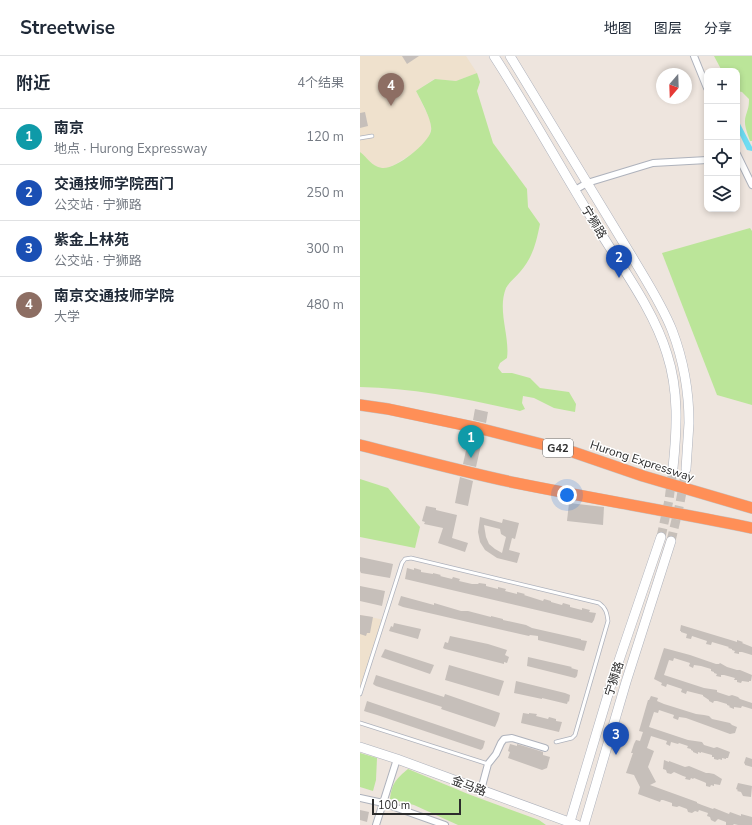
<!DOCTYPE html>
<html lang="zh">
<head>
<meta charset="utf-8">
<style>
	body { margin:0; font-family:"Nunito Sans","Noto Sans SC",sans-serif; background:#f6f6f7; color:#1f2937 }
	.controls { position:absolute; right:12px; top:12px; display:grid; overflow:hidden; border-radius:8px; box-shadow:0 2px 6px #0003 }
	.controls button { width:36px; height:36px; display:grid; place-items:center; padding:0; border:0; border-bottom:1px solid #e0e1e3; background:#fff; color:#1f2937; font:20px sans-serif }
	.compass { position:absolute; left:296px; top:12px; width:36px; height:36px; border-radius:50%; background:#fff; box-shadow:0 2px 6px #0003; rotate:199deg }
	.scale { position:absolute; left:12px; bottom:10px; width:89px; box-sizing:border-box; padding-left:4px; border:2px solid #2c2c2c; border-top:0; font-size:11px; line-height:14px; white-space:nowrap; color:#2c2c2c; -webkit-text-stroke:3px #fff; paint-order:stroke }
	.you { position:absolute; left:207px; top:439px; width:14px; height:14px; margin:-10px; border:3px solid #fff; border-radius:50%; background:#1a73e8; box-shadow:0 0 0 6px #1a73e833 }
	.badge { display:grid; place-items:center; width:26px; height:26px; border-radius:50%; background:#111827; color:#fff; font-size:13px; font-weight:700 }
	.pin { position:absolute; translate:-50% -33px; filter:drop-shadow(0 1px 2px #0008) }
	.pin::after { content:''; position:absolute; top:21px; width:14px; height:12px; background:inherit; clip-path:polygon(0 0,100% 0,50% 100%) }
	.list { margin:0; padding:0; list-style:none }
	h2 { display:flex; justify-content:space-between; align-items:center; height:52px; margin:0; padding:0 16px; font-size:17px }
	h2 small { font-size:13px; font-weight:400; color:#747a83 }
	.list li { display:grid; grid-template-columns:26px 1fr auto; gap:12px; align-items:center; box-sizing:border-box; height:56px; padding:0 16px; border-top:1px solid #e0e1e3 }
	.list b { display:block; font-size:15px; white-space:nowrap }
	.list p { margin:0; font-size:13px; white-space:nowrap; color:#747a83 }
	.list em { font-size:13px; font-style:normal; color:#747a83 }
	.icon { flex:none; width:22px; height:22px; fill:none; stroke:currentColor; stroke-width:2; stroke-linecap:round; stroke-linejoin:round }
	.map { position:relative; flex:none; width:392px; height:769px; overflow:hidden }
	header { display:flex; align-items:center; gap:24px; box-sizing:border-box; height:56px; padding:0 20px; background:#fff; border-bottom:1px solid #e0e1e3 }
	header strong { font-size:19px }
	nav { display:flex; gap:22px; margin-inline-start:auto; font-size:14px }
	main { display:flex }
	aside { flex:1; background:#fff }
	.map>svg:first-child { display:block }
</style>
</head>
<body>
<header>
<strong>Streetwise</strong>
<nav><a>地图</a><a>图层</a><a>分享</a></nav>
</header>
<main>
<aside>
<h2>附近<small>4个结果</small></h2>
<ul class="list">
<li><span class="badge" style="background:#0f9aa8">1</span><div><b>南京</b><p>地点 · Hurong Expressway</p></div><em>120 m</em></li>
<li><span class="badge" style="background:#1a4fb4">2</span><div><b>交通技师学院西门</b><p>公交站 · 宁狮路</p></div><em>250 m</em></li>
<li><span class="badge" style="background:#1a4fb4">3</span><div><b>紫金上林苑</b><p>公交站 · 宁狮路</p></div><em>300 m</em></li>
<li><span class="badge" style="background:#8d6e63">4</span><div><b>南京交通技师学院</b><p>大学</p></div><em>480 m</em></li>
</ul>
</aside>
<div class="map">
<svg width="392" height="769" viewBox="0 0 392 769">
	<rect width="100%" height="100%" fill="#eee5de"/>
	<!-- education -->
	<g fill="#efe1cd">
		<path d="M0,0H106L117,17L96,25L74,23L56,35L70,64L71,74L68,83L58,94L34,109L27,112H21L13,109L0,96Z"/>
		<path d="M0,559L25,564L0,641Z"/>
	</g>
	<!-- green -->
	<g fill="#bbe599">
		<path d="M354,0H392V85H390C387,76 383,68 386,59C388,52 389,51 389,43L382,36L377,35V15H362Z"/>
		<path d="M117,17L120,26L117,35L133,87L167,133L168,151L180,168C176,187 173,201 160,216C156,221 149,226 146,232C137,254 150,280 147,302L140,307L138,312L142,317H152L170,322L180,332L209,336L216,348L215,356L194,352L174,342L163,340L162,347L165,353L160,355C108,343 53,332 0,331V96C8,102 11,110 22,112C35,114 68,88 71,75C73,65 61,45 56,35L75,23L96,25Z"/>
		<path d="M390,172L392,175V349L357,339L302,197Z"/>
		<path d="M0,423L28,432L60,471L55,492L0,481Z"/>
		<path d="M0,697L17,702L16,724L13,735L0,731Z"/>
		<path d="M48,713L108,738L179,764L186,769H98L54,749L30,743C32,727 36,723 48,713Z"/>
	</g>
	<!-- water -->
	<path fill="#6edcf2" d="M377,62L392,91V95L387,94L377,73Z"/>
	<!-- building -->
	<g fill="#c6bfba" fill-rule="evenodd">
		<path d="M42,0H59L47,8Z"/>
		<path d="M5,56L8,70L0,72V57Z"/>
		<path d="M115,353L128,356L126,367L113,364Z"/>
		<path d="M110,377L123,380L116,411L103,408Z"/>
		<path d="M100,421L113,425L108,450L95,447Z"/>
		<path d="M209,447L244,451L243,469L207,465Z"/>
		<path d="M66,450L76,452V454L97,459L92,482L108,487L105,496L78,487L83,472L64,468L65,466L62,465Z"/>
		<path d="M120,461L142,467L143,463L159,467L155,483L152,482L149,494L160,497L157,507L137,502L125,494L120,486L118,476ZM124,469L140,473L141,478L146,481L142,497L135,493L129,488L126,481Z"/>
		<path d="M0,501L33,508L30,522L1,517L0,515Z"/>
		<path d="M47,512L54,514V512L61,514V516L73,518V517L81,519L80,520L92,523L93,521L100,523L99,525L112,528H118L119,527L126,528V530L138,533V531L146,533L145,535L157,538V536L165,538L164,539L183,545L184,543L191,545V546L202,549L203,547L210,549V551L222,554V552L230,554L229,556L236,557L234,564L232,567L45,523Z"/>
		<path d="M0,530L25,535L22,550L0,545Z"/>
		<path d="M41,540L74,549V547L101,555H108L131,561V560L143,563V564L166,569L172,572L221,583V584L227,585L225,592L224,595L178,584V580L170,579L169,580L160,578L43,551L38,549Z"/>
		<path d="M0,559L13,561L10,577H7L6,580L0,578Z"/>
		<path d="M34,567L61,573L58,583L29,575L31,570L33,571Z"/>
		<path d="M321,569L374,585L377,586V584L383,586L382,587L392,591V599L382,596H379V598L374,597L375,595L372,594V593L368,592L369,591L352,586L351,589L346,588L347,585L332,580L331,583L326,582L327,578L321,576V575H320Z"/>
		<path d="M90,580L128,588L147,594L145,599L149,601L147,607L144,606V608L85,593L83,592L85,586L88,587Z"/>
		<path d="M304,592L330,599L356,608H359L360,607L367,611L377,614H380L392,619L391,625H389V626L382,625L381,627L377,626V624H374L375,622L364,619H361V621L356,620L357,618L354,617V616L351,615V613L341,610L334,609L333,612L329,610L330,607L314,602L313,605L309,604L304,619L344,632L357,634V636L369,640L372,639L378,641L380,643L392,647V653L382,650L381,652L374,651V653L369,651L370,650L367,649V648L357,645H354L353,647L349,645V644L343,640V639L327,635L326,638L321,636L322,633L307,628L306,631L301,629L302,627L294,623Z"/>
		<path d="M25,593L74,609L71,616L70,618L21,601Z"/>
		<path d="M168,601L212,611L211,612L218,614L217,620L215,622L167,610Z"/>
		<path d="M89,609L144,625L139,640L85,624Z"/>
		<path d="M16,619L84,641L85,638L140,657L138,664L135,671L81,653L82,651L16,630L13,628Z"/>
		<path d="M156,625L205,637L210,639L209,646L208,645L207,648L182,642V643L154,637Z"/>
		<path d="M291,640L298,642L297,645L304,648L336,658L344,659L349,660L352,663L370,667L372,669L377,671L375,677L370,678L326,662L319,661L318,664L313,662L314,659L299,654L298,657L294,656L289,671L328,684L342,686L344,689L354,692L357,691L370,696L368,702H366V703L362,702V704L359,703L358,704L354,703V701H352V699L341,696V697L338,696V698L333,696V695L331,694V693L327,692L328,690L319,687L318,688L311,686L310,690L306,688L307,685L291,680L287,692L294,695L288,711L296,726L290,729L337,746V747L342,749L353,753L354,752L369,758L370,756L381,760V758L392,761V769H378L374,768L373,769H366V766L358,763L355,766L351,764L350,761L347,760L348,757L339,754L338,756L335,755L332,757L328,756L327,753L319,750L317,751L312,750V747L303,744H301L300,746L278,738L280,731L274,719L266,717L273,697H271L274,688L276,684L280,685L283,676L279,675L288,644H289Z"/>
		<path d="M7,645L119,683L125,685L123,692L121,694L17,659L7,656L4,655Z"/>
		<path d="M163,657L169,658V657L177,658L176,660L188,663L189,661L196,663V665L202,666L199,676L161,667Z"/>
		<path d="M150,688L157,690V688L183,696V699L190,701L187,712L182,714L148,702L150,696L148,695Z"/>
		<path d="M386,701L392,703V711L385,709V708L384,707Z"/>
		<path d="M304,704L309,706V705L325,711L329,710L346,717H349L354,718L362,723L360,729L354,728V730L351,729L350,731L346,730V727L344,726L334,722L333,723L331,722L330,724L325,723L326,721L323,720L314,716L311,718L307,717L306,714L303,713Z"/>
		<path d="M378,727L392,730L391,741L383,740L381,736L377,735L378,734L376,733Z"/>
		<path d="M0,754L9,756L7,766L0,764Z"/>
	</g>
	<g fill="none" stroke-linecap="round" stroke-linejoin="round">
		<!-- secondary-tunnel -->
		<g stroke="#c7c0ba" stroke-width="9" stroke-dasharray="9 4.5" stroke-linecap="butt">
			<path d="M301,481L309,444L313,412"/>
			<path d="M311,485L320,447L326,413"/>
		</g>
		<!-- service casing -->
		<g stroke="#aeb2bc" stroke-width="4.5">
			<g id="service">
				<path d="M0,82L12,80"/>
				<path d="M0,638L42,507L45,503L51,502L239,547C246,552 247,557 248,565L215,679L212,682L196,686"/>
				<path d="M0,667L128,708"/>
			</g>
		</g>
		<!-- minor casing -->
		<g stroke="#aeb2bc" stroke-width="8">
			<g id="minor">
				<path d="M334,0L347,32"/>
				<path d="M377,98L392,129"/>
				<path d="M215,134L227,127L293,107L347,104"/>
				<path d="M121,734L128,708L136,698L141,687L144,683L152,682L185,692"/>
				<path d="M0,742L23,747L85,769"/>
				<path d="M16,769L37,703"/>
			</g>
		</g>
		<!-- secondary casing -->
		<g stroke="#aeb2bc" stroke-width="10">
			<g id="secondary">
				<path d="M134,0C169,54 200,111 234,166C259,208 293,252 307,298C319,335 317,373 313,412"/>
				<path d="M150,0L274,204C287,226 302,249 312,274C323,303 329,336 329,367C328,382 327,397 326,413"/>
				<path d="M0,691L37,703L217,769"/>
				<path d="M209,769L253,622L301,481"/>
				<path d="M224,769L266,626L311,485"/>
			</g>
		</g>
		<!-- motorway casing -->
		<g stroke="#c4c4c4" stroke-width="12">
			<g id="motorway">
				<path d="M0,349L28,353L118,372L213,396L283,420L392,452"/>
				<path d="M0,389C52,402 104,416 156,427C235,443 314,456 392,472"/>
			</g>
		</g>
		<!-- service -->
		<use href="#service" stroke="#fff" stroke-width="3"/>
		<!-- minor -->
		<use href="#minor" stroke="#fff" stroke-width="6"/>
		<!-- secondary -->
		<use href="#secondary" stroke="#fff" stroke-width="9"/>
		<!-- motorway -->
		<use href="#motorway" stroke="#ff8f57" stroke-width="11"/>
	</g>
	<g text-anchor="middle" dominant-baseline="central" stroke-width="3" stroke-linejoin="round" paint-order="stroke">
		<!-- shield labels -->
		<rect fill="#fff" stroke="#6b6b6b" stroke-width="1" x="183" y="383" width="30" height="18" rx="3"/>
		<g font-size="11" font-weight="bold" fill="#2c2c2c">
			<text x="198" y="392">G42</text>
		</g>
		<!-- street labels -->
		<g font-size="12" fill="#2c2c2c" stroke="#fff">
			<text transform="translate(234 166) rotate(59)">宁狮路</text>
			<text transform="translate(282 405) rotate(18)">Hurong Expressway</text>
			<text transform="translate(254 623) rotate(-72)">宁狮路</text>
			<text transform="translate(109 730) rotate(20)">金马路</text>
		</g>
	</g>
</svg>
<div class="controls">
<button>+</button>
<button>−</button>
<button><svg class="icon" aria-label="locate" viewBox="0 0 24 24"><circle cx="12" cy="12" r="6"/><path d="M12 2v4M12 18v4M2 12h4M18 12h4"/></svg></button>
<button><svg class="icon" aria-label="layers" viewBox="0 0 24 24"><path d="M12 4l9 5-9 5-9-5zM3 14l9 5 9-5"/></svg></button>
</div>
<svg class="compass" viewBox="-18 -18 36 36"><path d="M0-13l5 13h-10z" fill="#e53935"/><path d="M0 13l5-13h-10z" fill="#747a83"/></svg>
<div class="scale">100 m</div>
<div class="you"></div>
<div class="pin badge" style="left:111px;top:402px;background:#0f9aa8">1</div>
<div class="pin badge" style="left:259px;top:222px;background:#1a4fb4">2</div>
<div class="pin badge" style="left:256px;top:699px;background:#1a4fb4">3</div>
<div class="pin badge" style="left:31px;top:50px;background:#8d6e63">4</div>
</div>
</main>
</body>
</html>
